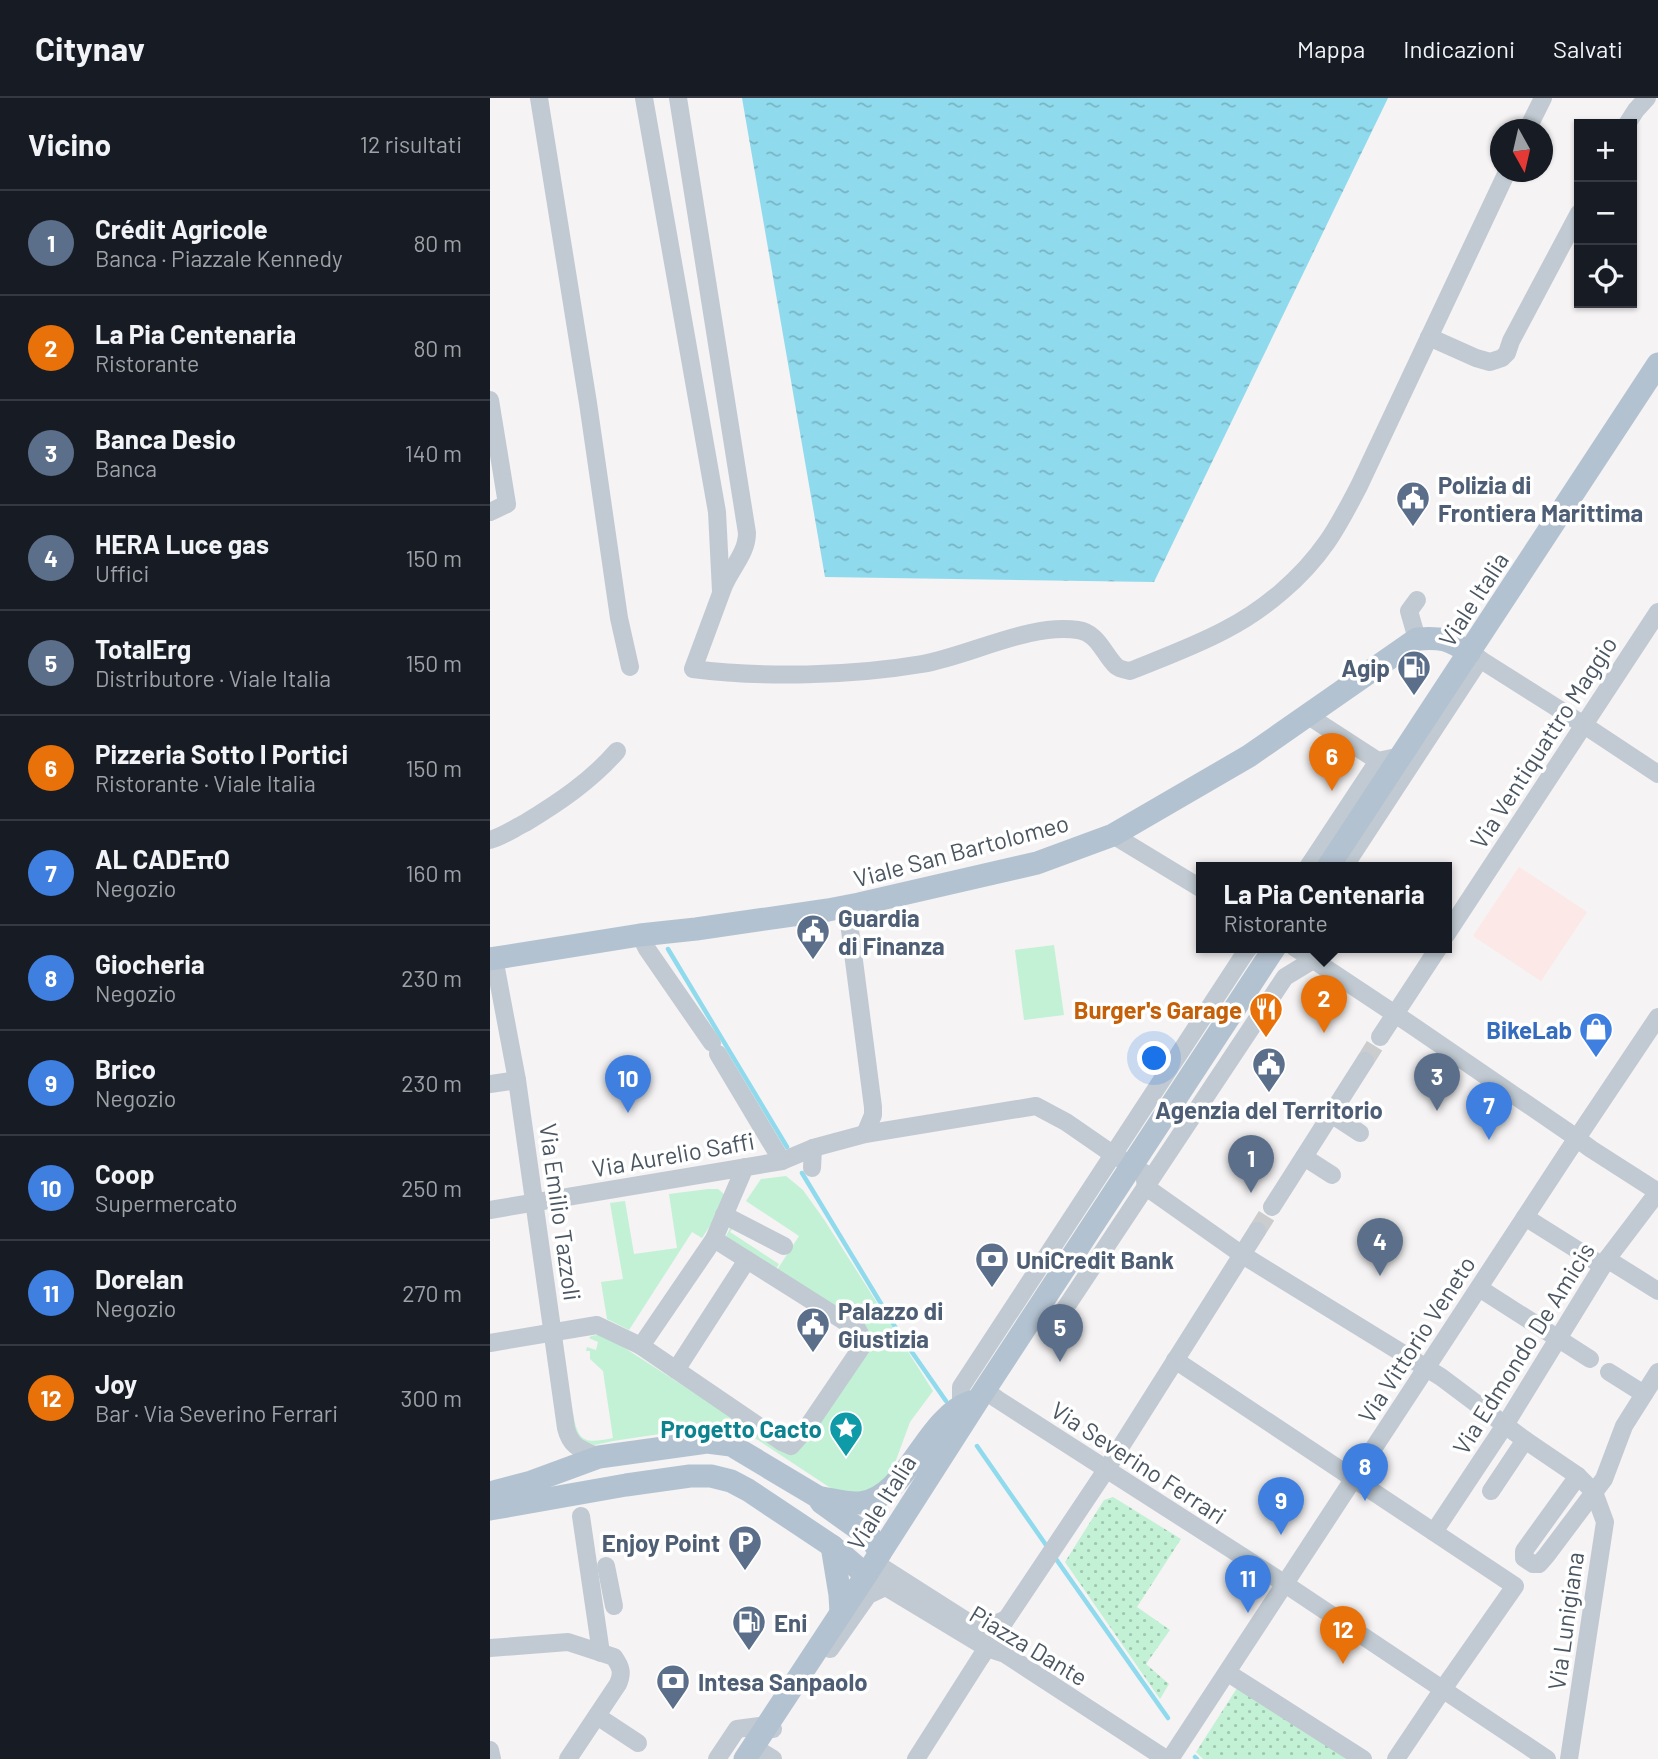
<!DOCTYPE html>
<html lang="it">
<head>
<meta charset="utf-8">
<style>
	body { margin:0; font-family:Barlow,sans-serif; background:#242831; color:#f1f3f6 }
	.controls { position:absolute; right:21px; top:21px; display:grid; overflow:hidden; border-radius:0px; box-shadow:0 2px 5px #0004 }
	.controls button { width:63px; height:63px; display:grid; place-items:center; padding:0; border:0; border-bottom:2px solid #363941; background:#171b24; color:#f1f3f6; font:35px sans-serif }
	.compass { position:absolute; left:1000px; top:21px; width:63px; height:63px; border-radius:50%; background:#171b24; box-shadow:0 2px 5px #0004; rotate:172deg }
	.you { position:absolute; left:665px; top:961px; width:24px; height:24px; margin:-18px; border:5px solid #fff; border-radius:50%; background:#1a73e8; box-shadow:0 0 0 10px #1a73e833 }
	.badge { display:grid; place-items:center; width:46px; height:46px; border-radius:50%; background:#b45309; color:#fff; font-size:23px; font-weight:700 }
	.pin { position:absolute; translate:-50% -58px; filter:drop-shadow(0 2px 4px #0008) }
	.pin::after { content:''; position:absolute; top:37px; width:24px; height:21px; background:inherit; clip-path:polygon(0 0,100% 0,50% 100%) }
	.popup { position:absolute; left:706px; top:764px; width:256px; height:91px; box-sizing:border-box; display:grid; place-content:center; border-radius:0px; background:#171b24; filter:drop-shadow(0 2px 5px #0005); font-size:23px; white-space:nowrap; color:#9ea1a6 }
	.popup b { font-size:26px; color:#f1f3f6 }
	.popup::after { content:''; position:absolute; left:50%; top:100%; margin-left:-14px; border:14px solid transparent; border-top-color:#171b24 }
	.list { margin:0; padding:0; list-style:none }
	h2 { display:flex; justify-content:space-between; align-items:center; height:91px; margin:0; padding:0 28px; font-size:30px }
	h2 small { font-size:23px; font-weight:400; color:#9ea1a6 }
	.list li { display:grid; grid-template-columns:46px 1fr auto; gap:21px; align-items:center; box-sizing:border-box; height:105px; padding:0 28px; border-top:2px solid #363941 }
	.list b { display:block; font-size:26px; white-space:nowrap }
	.list p { margin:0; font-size:23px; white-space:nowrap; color:#9ea1a6 }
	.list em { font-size:23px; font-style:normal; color:#9ea1a6 }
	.icon { flex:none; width:38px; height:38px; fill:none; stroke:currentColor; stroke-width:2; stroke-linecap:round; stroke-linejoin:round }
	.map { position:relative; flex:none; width:1168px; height:1661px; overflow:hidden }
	header { display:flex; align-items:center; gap:42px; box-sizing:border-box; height:98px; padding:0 35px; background:#171b24; border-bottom:2px solid #363941 }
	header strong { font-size:33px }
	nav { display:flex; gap:38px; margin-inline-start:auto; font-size:24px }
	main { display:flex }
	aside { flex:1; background:#171b24 }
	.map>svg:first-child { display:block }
</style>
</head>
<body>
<header>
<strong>Citynav</strong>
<nav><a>Mappa</a><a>Indicazioni</a><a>Salvati</a></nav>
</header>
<main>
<aside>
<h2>Vicino<small>12 risultati</small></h2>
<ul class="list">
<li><span class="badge" style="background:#5c6f8a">1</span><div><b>Crédit Agricole</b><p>Banca · Piazzale Kennedy</p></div><em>80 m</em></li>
<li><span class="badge" style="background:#e8710a">2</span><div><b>La Pia Centenaria</b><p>Ristorante</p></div><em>80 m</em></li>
<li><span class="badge" style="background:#5c6f8a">3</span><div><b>Banca Desio</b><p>Banca</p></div><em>140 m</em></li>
<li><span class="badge" style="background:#5c6f8a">4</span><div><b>HERA Luce gas</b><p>Uffici</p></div><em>150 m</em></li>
<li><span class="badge" style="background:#5c6f8a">5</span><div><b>TotalErg</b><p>Distributore · Viale Italia</p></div><em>150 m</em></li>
<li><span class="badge" style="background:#e8710a">6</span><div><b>Pizzeria Sotto I Portici</b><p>Ristorante · Viale Italia</p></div><em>150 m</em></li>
<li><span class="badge" style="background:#3f7fe0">7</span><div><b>AL CADEπO</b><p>Negozio</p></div><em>160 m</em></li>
<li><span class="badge" style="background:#3f7fe0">8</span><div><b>Giocheria</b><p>Negozio</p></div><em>230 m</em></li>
<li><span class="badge" style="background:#3f7fe0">9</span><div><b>Brico</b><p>Negozio</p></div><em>230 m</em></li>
<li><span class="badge" style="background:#3f7fe0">10</span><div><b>Coop</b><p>Supermercato</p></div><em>250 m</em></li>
<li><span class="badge" style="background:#3f7fe0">11</span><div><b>Dorelan</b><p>Negozio</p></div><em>270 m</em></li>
<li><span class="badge" style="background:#e8710a">12</span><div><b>Joy</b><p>Bar · Via Severino Ferrari</p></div><em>300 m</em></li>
</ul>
</aside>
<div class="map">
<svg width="1168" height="1661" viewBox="0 0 1168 1661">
	<defs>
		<pattern id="park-dots" width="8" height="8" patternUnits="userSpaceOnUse" patternTransform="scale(1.75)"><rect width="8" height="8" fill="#c3f1d5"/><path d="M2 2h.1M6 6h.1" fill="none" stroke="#a0c6b0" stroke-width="1.8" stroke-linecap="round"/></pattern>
		<pattern id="water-ripples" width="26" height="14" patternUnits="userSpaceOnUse" patternTransform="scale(1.75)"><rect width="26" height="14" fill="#90daee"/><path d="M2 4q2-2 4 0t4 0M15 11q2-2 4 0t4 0" fill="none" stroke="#78b4c4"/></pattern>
	</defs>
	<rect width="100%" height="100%" fill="#f5f3f3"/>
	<!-- medical -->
	<path fill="#fce8e6" d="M1029,769L1097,814L1051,883L983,838Z"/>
	<!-- grass -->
	<g fill="#c3f1d5">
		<path d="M564,847L574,917L534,922L525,852Z"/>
		<path d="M296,1078L313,1092L335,1123L443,1293L420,1324L402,1373L385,1391L363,1397L342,1391L268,1342L245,1332L203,1331L123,1343L105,1347L95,1345L88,1341L79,1315H83C88,1344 94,1346 123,1340L113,1273L100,1261V1253H96L97,1249L106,1252L108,1244L99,1240L101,1238L113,1236L290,1350L375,1252L371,1226L377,1219L365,1210L359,1219L287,1172L309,1138L256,1103L271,1081Z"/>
		<path d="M218,1091H228L235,1097L232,1109L212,1140L202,1134L139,1232L117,1221L111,1184L133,1181L120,1105L135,1103L144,1156L187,1150L179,1096Z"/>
		<path d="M244,1123L246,1125L240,1134L289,1166L286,1171L238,1140L236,1138Z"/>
	</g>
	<!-- park -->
	<g fill="url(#park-dots)">
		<path d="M623,1399L691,1441L647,1509L680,1532L656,1566L679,1586L670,1601L575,1464L614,1402Z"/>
		<path d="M749,1587L859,1661H713L706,1654Z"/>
	</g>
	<!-- water -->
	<path fill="url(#water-ripples)" d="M252,0H898L664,484L335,479Z"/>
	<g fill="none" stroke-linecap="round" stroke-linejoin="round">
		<!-- stream -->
		<g stroke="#90daee" stroke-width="4.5">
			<path d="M178,851L297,1049"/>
			<path d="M312,1075L410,1237L456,1303"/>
			<path d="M487,1348L556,1447"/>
			<path d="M566,1461L678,1620"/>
			<path d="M705,1659L707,1661"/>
		</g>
		<!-- minor-tunnel -->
		<g stroke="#caccce" stroke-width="18" stroke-dasharray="18 9" stroke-linecap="butt">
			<path d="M875,963L890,939"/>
			<path d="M767,1133L782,1109"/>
		</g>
		<!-- minor -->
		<g stroke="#c1cad2" stroke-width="18">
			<path d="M49,0L98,305L129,520L140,569"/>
			<path d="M154,0L227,414L231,493"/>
			<path d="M188,0L257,435C257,456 240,471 233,490C223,517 213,544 203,571C274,580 361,578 432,566C482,557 539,525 588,532C608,535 613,555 626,568C629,571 635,572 640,573C672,560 705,548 735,532C774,512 812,480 837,444C849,427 859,407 869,388L1017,74"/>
			<path d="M1137,26L1146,12L1157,0"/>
			<path d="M1037,32L1053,0"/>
			<path d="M939,239L986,260L1000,264L1012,260L1017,255L1021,243L1089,115"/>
			<path d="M0,302L17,406L0,414"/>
			<path d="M927,541L919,513L927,502"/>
			<path d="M980,555L1094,627L1168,676"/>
			<path d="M817,617L888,663"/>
			<path d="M623,737L712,791"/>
			<path d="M0,742C13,738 23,731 35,725C68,705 101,683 127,653"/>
			<path d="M818,769L888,663L911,658"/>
			<path d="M854,769L990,561"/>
			<path d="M357,809L383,1009V1017L375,1036"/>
			<path d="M150,837L157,851L222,945"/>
			<path d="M956,837L1168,514"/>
			<path d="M804,849L920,926L1078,1034L1101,1051L1168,1094"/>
			<path d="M4,860L27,982L76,1330C81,1350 91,1351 109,1359"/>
			<path d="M890,939L949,849"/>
			<path d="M228,956L292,1063"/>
			<path d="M0,986L27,982"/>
			<path d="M841,1016L870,1035"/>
			<path d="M814,1059L842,1077"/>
			<path d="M322,1070L323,1050"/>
			<path d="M782,1109L875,963"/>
			<path d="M0,1112L292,1063L323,1050L375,1036L546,1008L576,1024L618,1053L654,1075L656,1089L751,1156L951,1279L1035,1342L1088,1378L1104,1394L1115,1424L1079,1661"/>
			<path d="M234,1117L294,1148"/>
			<path d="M1035,1119L1113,1168"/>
			<path d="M1117,1161L1168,1193"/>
			<path d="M989,1190L1100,1261"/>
			<path d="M549,1209L568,1221L795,879L823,862"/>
			<path d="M0,1245L107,1227L151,1248L224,1141L255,1069"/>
			<path d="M151,1248L292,1344L301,1348L316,1331L371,1250L373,1242L368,1232L224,1141"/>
			<path d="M685,1262L1025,1488L953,1591L906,1661"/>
			<path d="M186,1272L257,1162"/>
			<path d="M1119,1274L1154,1296"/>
			<path d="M495,1292L507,1301L786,1480L1057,1661"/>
			<path d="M471,1307V1289L757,852L760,849"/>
			<path d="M1088,1378L1034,1453V1460L1043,1466H1049L1056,1458L1114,1381L1134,1328L1168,1274"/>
			<path d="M1001,1393L1035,1342"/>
			<path d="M91,1418L111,1555"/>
			<path d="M944,1434L1015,1327L1117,1161L1168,1094"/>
			<path d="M384,1464L486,1529C501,1535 501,1526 514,1522"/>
			<path d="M116,1468L124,1508"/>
			<path d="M376,1477L497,1550L515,1556L676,1661"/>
			<path d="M0,1550L78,1544L124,1559C131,1569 133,1575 128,1586L78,1661"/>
			<path d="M340,1551L378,1497L395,1489"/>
			<path d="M738,1575L873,1661"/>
			<path d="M107,1618L148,1645"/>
			<path d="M0,1652L2,1661"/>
			<path d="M270,1653L283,1661"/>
			<path d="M227,1661L247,1631L277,1627L283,1631"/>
			<path d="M426,1661L489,1562L616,1372L767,1133"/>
			<path d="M680,1661L1077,1055L1168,919"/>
		</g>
		<!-- major -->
		<g stroke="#b3c2d1" stroke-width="23">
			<path d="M838,769L1168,266"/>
			<path d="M0,861L150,837L206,831L338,812L369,806L547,765L623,737L759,658L927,541C951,539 959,541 979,555"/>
			<path d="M0,1395L41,1384L109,1359L217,1344L241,1347L328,1399L332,1405L381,1440L390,1455"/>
			<path d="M332,1400C344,1402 357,1406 370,1405C418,1400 434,1320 481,1304"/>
			<path d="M0,1411L136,1387L200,1378H221L241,1383L258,1392L342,1448L376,1477"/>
			<path d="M342,1448L350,1497L351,1515"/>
			<path d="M255,1661L376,1477L488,1302L785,849"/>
		</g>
	</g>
	<!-- icons -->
	<defs>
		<g id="civic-pin" transform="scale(1.75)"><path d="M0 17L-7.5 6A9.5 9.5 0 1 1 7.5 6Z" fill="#5c6f8a" stroke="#fff"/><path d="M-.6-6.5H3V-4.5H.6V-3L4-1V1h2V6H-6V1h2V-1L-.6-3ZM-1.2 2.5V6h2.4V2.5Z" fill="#fff"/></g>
		<g id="fuel-pin" transform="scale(1.75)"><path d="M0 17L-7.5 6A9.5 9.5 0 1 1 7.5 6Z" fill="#5c6f8a" stroke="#fff"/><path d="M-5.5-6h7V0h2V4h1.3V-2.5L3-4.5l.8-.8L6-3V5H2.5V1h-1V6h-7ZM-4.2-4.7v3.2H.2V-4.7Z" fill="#fff"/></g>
		<g id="restaurant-pin" transform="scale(1.75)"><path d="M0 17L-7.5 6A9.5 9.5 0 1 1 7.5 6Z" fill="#e8710a" stroke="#fff"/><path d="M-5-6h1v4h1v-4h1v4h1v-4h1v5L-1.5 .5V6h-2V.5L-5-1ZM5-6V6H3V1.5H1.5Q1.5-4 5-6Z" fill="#fff"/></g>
		<g id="shop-pin" transform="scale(1.75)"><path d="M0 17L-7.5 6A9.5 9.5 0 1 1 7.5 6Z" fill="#3f7fe0" stroke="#fff"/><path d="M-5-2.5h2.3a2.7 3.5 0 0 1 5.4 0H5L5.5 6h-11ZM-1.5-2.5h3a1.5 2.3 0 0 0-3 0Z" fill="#fff"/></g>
		<g id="bank-pin" transform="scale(1.75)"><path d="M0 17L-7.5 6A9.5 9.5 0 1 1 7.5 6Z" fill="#5c6f8a" stroke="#fff"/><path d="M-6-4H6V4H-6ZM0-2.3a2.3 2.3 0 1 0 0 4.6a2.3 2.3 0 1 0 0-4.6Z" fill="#fff"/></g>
		<g id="sight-pin" transform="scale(1.75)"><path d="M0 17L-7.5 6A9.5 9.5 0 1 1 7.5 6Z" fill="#0f9aa8" stroke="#fff"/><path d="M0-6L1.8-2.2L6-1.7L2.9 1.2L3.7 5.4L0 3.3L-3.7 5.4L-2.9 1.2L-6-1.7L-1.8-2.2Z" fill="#fff"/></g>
		<g id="parking-pin" transform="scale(1.75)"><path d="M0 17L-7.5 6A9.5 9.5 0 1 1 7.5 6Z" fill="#5c6f8a" stroke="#fff"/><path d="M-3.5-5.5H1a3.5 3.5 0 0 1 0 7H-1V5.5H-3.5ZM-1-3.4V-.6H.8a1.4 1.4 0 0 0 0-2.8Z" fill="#fff"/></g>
	</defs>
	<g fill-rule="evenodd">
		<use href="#civic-pin" x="923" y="400"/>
		<use href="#fuel-pin" x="924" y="569"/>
		<use href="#civic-pin" x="323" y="833"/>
		<use href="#restaurant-pin" x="776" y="911"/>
		<use href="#shop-pin" x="1106" y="931"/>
		<use href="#civic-pin" x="779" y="966"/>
		<use href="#bank-pin" x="502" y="1161"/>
		<use href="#civic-pin" x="323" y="1226"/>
		<use href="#sight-pin" x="356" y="1330"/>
		<use href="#parking-pin" x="255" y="1444"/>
		<use href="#fuel-pin" x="259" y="1524"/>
		<use href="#bank-pin" x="183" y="1583"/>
	</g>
	<g text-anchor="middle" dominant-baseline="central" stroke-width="7" stroke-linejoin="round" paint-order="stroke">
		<!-- service labels -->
		<g font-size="24" font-weight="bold" fill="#4e5e75" stroke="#fff" text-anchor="start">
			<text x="948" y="386">Polizia di<tspan x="948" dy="28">Frontiera Marittima</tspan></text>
			<text x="900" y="569" text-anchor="end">Agip</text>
			<text x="348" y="819">Guardia<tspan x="348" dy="28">di Finanza</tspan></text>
			<text x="779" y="1011" text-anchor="middle">Agenzia del Territorio</text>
			<text x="526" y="1161">UniCredit Bank</text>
			<text x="348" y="1212">Palazzo di<tspan x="348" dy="28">Giustizia</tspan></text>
			<text x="230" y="1444" text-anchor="end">Enjoy Point</text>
			<text x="284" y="1524">Eni</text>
			<text x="208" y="1583">Intesa Sanpaolo</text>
		</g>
		<!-- street labels -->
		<g font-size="24" fill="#4a5661" stroke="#fff">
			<text transform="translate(983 501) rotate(-57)">Viale Italia</text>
			<text transform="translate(1053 644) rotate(-57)">Via Ventiquattro Maggio</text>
			<text transform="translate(471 752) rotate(-15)">Viale San Bartolomeo</text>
			<text transform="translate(183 1056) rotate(-10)">Via Aurelio Saffi</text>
			<text transform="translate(71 1114) rotate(82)">Via Emilio Tazzoli</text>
			<text transform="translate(926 1241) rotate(-57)">Via Vittorio Veneto</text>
			<text transform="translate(1033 1250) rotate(-58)">Via Edmondo De Amicis</text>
			<text transform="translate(649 1364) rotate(33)">Via Severino Ferrari</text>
			<text transform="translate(391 1404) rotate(-58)">Viale Italia</text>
			<text transform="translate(1075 1523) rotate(-82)">Via Lunigiana</text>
			<text transform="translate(539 1547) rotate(31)">Piazza Dante</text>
		</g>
		<!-- food labels -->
		<g font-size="24" font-weight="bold" fill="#c56008" stroke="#fff" text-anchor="end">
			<text x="752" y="911">Burger's Garage</text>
		</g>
		<!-- shop labels -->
		<g font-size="24" font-weight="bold" fill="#366cbe" stroke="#fff" text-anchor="end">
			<text x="1082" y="931">BikeLab</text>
		</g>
		<!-- culture labels -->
		<g font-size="24" font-weight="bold" fill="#0d838f" stroke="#fff" text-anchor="end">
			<text x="332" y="1330">Progetto Cacto</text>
		</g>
	</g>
</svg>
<div class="controls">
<button>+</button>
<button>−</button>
<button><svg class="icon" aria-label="locate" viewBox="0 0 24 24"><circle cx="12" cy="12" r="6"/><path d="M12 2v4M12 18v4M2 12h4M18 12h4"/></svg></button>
</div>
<svg class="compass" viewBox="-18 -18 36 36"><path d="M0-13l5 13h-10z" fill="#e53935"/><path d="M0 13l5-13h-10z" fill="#9ea1a6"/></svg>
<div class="you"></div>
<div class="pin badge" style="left:761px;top:1095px;background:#5c6f8a">1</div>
<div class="pin badge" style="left:834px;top:935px;background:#e8710a">2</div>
<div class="popup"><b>La Pia Centenaria</b>Ristorante</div>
<div class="pin badge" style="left:947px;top:1013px;background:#5c6f8a">3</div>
<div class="pin badge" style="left:890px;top:1178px;background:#5c6f8a">4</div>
<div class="pin badge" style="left:570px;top:1264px;background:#5c6f8a">5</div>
<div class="pin badge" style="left:842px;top:693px;background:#e8710a">6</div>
<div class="pin badge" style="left:999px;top:1042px;background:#3f7fe0">7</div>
<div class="pin badge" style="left:875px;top:1403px;background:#3f7fe0">8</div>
<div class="pin badge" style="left:791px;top:1437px;background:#3f7fe0">9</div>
<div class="pin badge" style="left:138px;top:1015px;background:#3f7fe0">10</div>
<div class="pin badge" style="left:758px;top:1515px;background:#3f7fe0">11</div>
<div class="pin badge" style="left:853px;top:1566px;background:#e8710a">12</div>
</div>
</main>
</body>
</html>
